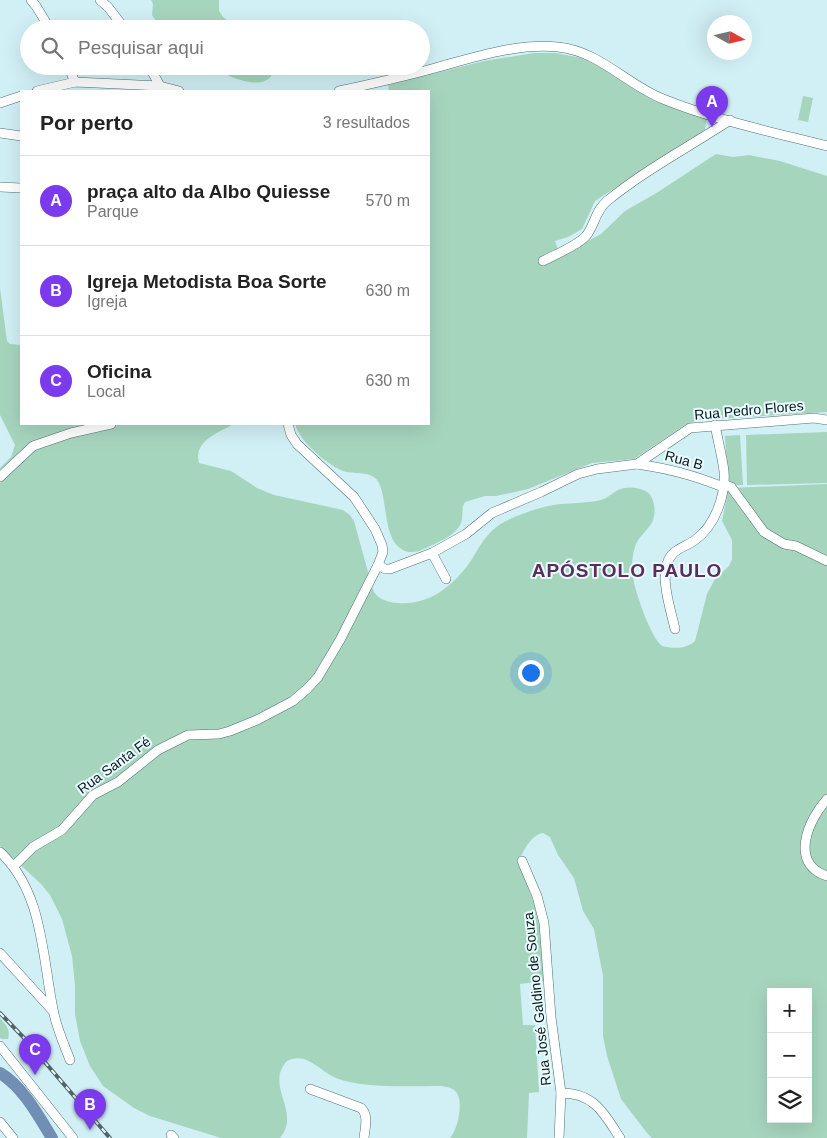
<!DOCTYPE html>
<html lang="pt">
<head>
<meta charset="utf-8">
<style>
	body { margin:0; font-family:Helvetica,sans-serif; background:#f6f6f6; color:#222 }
	.controls { position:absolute; right:15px; bottom:15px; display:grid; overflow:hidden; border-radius:0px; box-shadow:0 5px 20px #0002 }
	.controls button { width:45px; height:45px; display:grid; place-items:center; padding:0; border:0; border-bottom:1px solid #e0e0e0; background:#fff; color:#222; font:25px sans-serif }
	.compass { position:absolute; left:707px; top:15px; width:45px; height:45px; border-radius:50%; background:#fff; box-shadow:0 5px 20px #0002; rotate:98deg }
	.you { position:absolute; left:530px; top:672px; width:18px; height:18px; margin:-12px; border:4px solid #fff; border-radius:50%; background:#1a73e8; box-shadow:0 0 0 8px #1a73e833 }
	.badge { display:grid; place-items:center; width:32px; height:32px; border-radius:50%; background:#7c3aed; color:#fff; font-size:16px; font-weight:700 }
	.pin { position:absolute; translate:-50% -41px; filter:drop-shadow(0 1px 2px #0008) }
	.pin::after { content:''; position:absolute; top:26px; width:18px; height:15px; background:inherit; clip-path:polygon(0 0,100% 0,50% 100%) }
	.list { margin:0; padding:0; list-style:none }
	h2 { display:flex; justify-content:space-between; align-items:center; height:65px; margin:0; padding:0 20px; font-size:21px }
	h2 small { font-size:16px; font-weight:400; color:#767676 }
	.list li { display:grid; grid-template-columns:32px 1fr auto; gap:15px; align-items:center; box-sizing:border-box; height:90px; padding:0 20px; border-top:1px solid #e0e0e0 }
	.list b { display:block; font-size:19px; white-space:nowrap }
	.list p { margin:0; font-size:16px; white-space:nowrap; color:#767676 }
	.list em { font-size:16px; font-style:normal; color:#767676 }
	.icon { flex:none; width:28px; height:28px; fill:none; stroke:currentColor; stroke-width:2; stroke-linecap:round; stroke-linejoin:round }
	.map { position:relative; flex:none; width:827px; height:1138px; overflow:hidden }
	.search { position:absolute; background:#fff; box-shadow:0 5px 20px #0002; left:20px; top:20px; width:410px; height:55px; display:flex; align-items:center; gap:12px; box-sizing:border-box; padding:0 18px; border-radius:28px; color:#767676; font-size:19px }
	.panel { position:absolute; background:#fff; box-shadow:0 5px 20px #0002; left:20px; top:90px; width:410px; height:335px; border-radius:0px }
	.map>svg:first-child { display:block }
</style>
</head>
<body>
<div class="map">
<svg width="827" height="1138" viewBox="0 0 827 1138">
	<rect width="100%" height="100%" fill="#d1f0f5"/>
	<!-- green -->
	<g fill="#a6d5be" fill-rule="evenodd">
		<path d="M151,0H219V11L223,17L230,22L242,25L260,26L281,24L296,29H161L152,15L153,4Z"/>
		<path d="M534,53H556L581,58L597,65L643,94L707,117L705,130L595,201L582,229L568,237L555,241L559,252L586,242L601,234L625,211L658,192L716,154L733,157L749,155L780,161L827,176V412L699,420L685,425L634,459L592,463L528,489L496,496H485L465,502C460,509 465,518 459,527C451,537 439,542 428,547C418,552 409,555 400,548C380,534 390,484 372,476C365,472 354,474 346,472C328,466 300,442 295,424H429V91H389L388,85L484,61Z"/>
		<path d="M207,66H275C270,99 225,74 207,66Z"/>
		<path d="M803,96L813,98L808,122L798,120Z"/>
		<path d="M0,288L7,341L10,344L21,345V424H234C219,432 193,441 199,463L231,471L257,488L274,495L343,510L350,515L354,521L373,590C377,599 387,602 397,603C429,606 455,585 472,559C482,543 488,530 506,521C522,513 543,506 560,504C574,503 588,503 601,500C608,498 612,493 618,490C626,486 639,487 647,492C653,496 656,508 654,516C653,527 640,534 636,544C632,555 631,566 633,577C635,592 651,638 662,646C674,649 686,649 695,641L707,594L715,579L729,566L732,559V540L722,521L729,488L827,484V1138H652L647,1133L621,1099L607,1056L603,1036V976L594,929L583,911L574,878L558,855L550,837L543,833C531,835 523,851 519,861L539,918L544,981L520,984L523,1025H535L539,1092L529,1093L527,1138H450C458,1129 464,1101 456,1092C452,1087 446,1087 441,1086C410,1086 364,1089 336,1078C319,1071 307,1051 287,1061C264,1086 302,1112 280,1138H221L150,1116L134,1108L103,1086L90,1066L80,1041L75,1014V986L72,956L62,919L50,895L41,884L0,846V468L11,457L15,445L0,415ZM771,992H808V1119H771Z"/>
		<path d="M827,432V483L747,485L746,435Z"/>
		<path d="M740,435L743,485L728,486L725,436Z"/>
		<path d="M0,1018C6,1025 11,1030 8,1039H2L0,1038Z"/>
	</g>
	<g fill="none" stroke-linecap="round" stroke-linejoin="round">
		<!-- river -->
		<path stroke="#718eb4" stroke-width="12" d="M0,1073C23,1087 38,1115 52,1138"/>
		<!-- minor casing -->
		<g stroke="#546f74" stroke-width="10">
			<g id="minor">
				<path d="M31,0L36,6L50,29"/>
				<path d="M100,0L108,7L125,29"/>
				<path d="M68,66L75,82"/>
				<path d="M149,66L160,86"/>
				<path d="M37,91L75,82L160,86L179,91"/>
				<path d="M339,91C371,84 403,77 435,68C475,57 517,43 558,47C599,51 626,84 663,99C715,120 772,132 827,146"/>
				<path d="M0,103L21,96"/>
				<path d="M0,133L21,136"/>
				<path d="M0,187L21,188"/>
				<path d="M543,261C554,255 577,246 586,236C595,225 595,211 607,201C645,170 689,147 730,120"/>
				<path d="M637,464C670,469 693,475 723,487"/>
				<path d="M0,477L33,446L71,433L111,424"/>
				<path d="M723,484L731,487L764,532L784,544L796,546L827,561"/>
				<path d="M432,553L446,579"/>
				<path d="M378,565L385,569H390L432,553L466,534L492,513L541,492L578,474L597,469L637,464L690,428L814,418L827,420"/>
				<path d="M675,629C671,611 661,581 667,564C671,549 684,548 695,540C715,526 726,495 724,471C722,456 718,441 715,425"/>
				<path d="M827,799C808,820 789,864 827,876"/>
				<path d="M0,852C43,892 42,955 53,1009C56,1027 64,1044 70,1060"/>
				<path d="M522,861L537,896L544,923L551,1017L561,1093L559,1138"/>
				<path d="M14,866L33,847L62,830L93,795L118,782L158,750L188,735L219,734L230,731L257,720L293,701L308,688L318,677L340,640L378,565L383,552L382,545L375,529L354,497L297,444L291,435L288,424"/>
				<path d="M0,953L52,1010"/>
				<path d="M0,1046L73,1138"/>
				<path d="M310,1089L361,1108C369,1115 365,1128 364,1138"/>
				<path d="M561,1093C594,1093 604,1113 620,1138"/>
				<path d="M0,1122L13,1138"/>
				<path d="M171,1135L174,1138"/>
			</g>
		</g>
		<!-- minor -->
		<use href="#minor" stroke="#fff" stroke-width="9"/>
		<!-- rail casing -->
		<g stroke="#516367" stroke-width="4">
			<path id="rail" d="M0,1013L25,1039L110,1138"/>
		</g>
		<!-- rail -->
		<use href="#rail" stroke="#e8fbfe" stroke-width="2" stroke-dasharray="5.5" stroke-linecap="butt"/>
	</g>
	<g text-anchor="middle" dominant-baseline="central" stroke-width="4" stroke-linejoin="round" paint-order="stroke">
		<!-- street labels -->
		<g font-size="14" fill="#0d181a" stroke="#e8fbfe">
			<text transform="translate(749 410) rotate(-5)">Rua Pedro Flores</text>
			<text transform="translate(684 460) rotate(15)">Rua B</text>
			<text transform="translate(114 765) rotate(-36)">Rua Santa Fé</text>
			<text transform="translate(537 999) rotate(-96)">Rua José Galdino de Souza</text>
		</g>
		<!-- district labels -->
		<g font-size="19" font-weight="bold" letter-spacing="1" fill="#5c2c5e" stroke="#e8fbfe">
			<text x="627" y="570">APÓSTOLO PAULO</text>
		</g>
	</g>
</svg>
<div class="controls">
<button>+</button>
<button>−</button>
<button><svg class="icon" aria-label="layers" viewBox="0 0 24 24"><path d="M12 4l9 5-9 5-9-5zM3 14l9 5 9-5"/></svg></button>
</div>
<svg class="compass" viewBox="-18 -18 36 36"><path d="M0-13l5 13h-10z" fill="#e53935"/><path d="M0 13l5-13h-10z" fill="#767676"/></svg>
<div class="you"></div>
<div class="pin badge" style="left:712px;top:127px">A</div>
<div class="pin badge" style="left:90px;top:1130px">B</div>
<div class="pin badge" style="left:35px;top:1075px">C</div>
<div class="search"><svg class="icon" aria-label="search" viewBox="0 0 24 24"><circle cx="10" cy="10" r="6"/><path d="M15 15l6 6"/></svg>Pesquisar aqui</div>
<section class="panel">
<h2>Por perto<small>3 resultados</small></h2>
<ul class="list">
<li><span class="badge">A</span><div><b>praça alto da Albo Quiesse</b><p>Parque</p></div><em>570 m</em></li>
<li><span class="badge">B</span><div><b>Igreja Metodista Boa Sorte</b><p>Igreja</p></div><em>630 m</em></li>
<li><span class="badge">C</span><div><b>Oficina</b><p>Local</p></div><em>630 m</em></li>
</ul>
</section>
</div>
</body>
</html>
